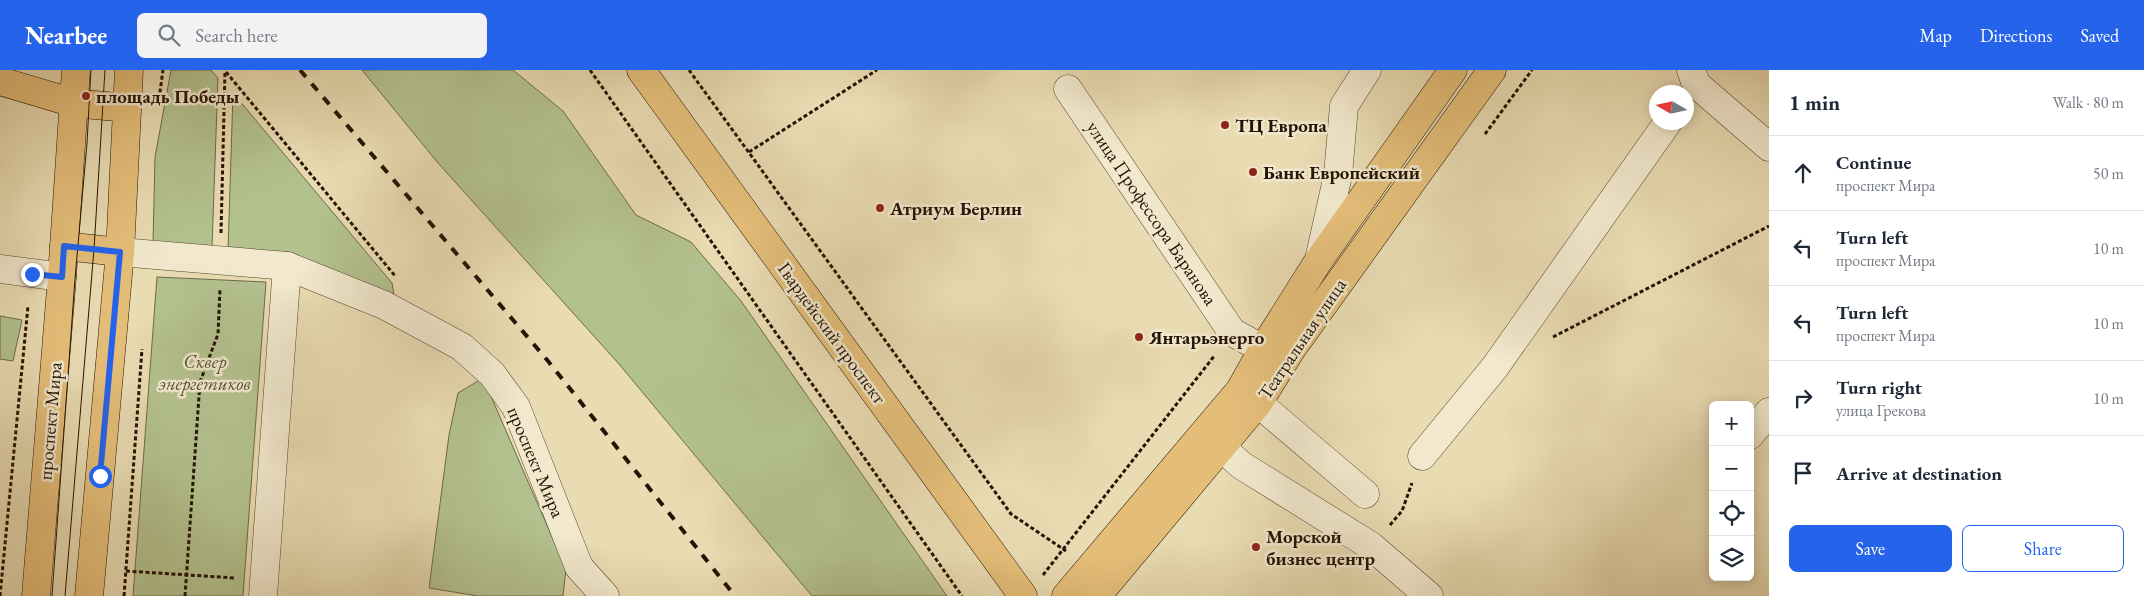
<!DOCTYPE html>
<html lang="en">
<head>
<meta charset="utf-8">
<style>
	body { margin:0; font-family:"EB Garamond",serif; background:#f2f2f3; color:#1f2937 }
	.controls { position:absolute; right:15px; bottom:15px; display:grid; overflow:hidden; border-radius:8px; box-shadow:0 2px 12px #0003 }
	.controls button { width:45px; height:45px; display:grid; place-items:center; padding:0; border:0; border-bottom:1px solid #e0e1e3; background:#fff; color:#1f2937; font:25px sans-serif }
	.compass { position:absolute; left:1649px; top:15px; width:45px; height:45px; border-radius:50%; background:#fff; box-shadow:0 2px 12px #0003; rotate:279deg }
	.stop { position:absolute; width:15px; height:15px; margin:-11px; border:4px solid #2563eb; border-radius:50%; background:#fff }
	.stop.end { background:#2563eb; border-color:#fff; box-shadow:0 1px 5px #0008 }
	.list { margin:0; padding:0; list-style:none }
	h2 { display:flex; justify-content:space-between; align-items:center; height:65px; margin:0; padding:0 20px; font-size:21px }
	h2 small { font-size:16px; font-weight:400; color:#747a83 }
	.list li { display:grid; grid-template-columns:32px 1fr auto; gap:15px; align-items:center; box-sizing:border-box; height:75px; padding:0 20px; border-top:1px solid #e0e1e3 }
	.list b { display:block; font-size:19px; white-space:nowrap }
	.list p { margin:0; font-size:16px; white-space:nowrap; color:#747a83 }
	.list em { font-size:16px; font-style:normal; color:#747a83 }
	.actions { display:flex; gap:10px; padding:15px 20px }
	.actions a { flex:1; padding:11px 0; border:1px solid #2563eb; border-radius:8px; text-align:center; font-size:18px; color:#2563eb }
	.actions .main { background:#2563eb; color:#fff }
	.icon { flex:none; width:28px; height:28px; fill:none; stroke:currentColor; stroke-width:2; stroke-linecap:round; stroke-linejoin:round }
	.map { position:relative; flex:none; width:1769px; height:526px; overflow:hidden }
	header { display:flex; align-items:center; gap:30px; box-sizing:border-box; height:70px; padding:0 25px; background:#2563eb; color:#fff }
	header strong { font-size:24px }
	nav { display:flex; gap:28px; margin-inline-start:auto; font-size:18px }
	.search { width:350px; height:45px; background:#f2f2f3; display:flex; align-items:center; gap:12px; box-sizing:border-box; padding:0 18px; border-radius:8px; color:#747a83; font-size:19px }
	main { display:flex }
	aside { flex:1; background:#fff }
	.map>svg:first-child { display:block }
</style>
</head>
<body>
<header>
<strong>Nearbee</strong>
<div class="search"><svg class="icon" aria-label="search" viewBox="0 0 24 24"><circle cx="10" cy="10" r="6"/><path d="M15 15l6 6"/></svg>Search here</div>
<nav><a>Map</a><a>Directions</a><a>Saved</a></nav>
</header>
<main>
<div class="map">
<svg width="1769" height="526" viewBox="0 0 1769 526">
	<rect width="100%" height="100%" fill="#e9dbb2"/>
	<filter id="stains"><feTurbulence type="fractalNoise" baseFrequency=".004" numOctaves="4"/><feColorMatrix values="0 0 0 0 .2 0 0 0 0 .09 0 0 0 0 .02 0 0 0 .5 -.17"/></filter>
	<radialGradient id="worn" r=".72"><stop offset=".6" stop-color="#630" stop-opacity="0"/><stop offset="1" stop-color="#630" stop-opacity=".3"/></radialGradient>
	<!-- green -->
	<g fill="#b3c18f" stroke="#6c6a4a">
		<path d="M171,0H211L218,8L212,177L153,173L155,87Z"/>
		<path d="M362,0H513L563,41L636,145L691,172L741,231L947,526H812L619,294L438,93Z"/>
		<path d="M233,23L392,213L395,231L228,180Z"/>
		<path d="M157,207L266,212L243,526H133Z"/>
		<path d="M0,246L22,250L13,291L0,289Z"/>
		<path d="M483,308L566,499L563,526H478L429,518L449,365L458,323Z"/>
	</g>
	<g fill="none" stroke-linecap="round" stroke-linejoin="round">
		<!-- minor casing -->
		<g stroke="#564530" stroke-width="29">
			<g id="minor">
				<path d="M1691,0L1696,14L1769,77"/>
				<path d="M1068,19L1232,262L1263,279"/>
				<path d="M120,182L287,196L384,235L462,277L492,304L516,337L579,497L605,526"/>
				<path d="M1319,190L1338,105L1344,36L1367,0"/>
				<path d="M0,199L62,207"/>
				<path d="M1258,333L1365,424"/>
				<path d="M1750,365L1769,342"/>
				<path d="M1222,378L1241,395L1371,476L1429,526"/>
				<path d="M1422,386L1495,297L1668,52"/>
				<path d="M263,526L287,196"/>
			</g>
		</g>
		<!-- major casing -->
		<g stroke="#251305" stroke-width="29">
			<g id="major">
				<path d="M641,0L1023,526"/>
				<path d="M0,11L74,33L127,38"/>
				<path d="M64,176L120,182"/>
				<path d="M36,526L62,207L76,0"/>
				<path d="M89,526L120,182L129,0"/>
				<path d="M1066,526L1240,320L1263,279L1319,190L1453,0"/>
				<path d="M1097,526L1258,333L1291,280L1492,0"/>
			</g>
		</g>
		<!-- path -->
		<g stroke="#251305" stroke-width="3" stroke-dasharray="4 2.5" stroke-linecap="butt">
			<path d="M590,0L962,526"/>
			<path d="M689,0L1011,444L1066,481"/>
			<path d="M226,2L396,207"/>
			<path d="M159,29L163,0"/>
			<path d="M1485,64L1532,0"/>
			<path d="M749,82L877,0"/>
			<path d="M221,163L225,1"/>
			<path d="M1553,267L1769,156"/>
			<path d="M1390,455L1402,441L1412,413"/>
			<path d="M126,501L235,508"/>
			<path d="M1043,505L1215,285"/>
			<path d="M0,526L28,236"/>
			<path d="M124,526L142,279"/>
			<path d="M185,526L200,312L218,264L220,219"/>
		</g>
		<!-- minor -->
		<use href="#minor" stroke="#f1e8cd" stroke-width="28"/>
		<!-- major -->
		<use href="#major" stroke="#e4be79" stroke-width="28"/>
		<!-- tram -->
		<g stroke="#251305" stroke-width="1">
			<path d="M52,526L75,209L87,73L91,0"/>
			<path d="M65,526L94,179L105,0"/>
		</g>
		<!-- rail -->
		<path stroke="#251305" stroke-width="4" stroke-dasharray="9 9" stroke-linecap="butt" d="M300,0L548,291L735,526"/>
	</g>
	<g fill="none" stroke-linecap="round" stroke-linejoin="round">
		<!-- route -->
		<path stroke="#2563eb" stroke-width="6" d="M32,204L62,207L64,176L120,182L100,406"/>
	</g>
	<!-- markers -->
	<g fill="#8f2418" stroke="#f1e8cd" stroke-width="2">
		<circle cx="86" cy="26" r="5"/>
		<circle cx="1225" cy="55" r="5"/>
		<circle cx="1253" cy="102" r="5"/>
		<circle cx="880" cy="138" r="5"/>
		<circle cx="1139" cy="267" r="5"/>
		<circle cx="1256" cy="477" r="5"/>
	</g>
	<g text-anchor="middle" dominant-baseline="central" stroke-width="5" stroke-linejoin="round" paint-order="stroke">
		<!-- poi labels -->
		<g font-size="19" font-weight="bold" fill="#251305" stroke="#f1e8cd" text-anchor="start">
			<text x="96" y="26">площадь Победы</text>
			<text x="1235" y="55">ТЦ Европа</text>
			<text x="1263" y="102">Банк Европейский</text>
			<text x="890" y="138">Атриум Берлин</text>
			<text x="1149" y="267">Янтарьэнерго</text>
			<text x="1266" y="466">Морской<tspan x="1266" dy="22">бизнес центр</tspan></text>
		</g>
		<!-- street labels -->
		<g font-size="19" fill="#251305" stroke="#f1e8cd">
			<text transform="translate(1152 143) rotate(56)">улица Профессора Баранова</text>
			<text transform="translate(832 263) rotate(54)">Гвардейский проспект</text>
			<text transform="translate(1302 269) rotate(-56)">Театральная улица</text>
			<text transform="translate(50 351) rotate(-85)">проспект Мира</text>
			<text transform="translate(536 392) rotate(67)">проспект Мира</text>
		</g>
		<!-- park labels -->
		<g font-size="19" font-style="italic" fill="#575035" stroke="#f1e8cd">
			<text x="205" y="291">Сквер<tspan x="205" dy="22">энергетиков</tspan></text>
		</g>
	</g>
	<rect width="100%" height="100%" filter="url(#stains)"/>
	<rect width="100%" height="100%" fill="url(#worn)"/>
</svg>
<div class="controls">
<button>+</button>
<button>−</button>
<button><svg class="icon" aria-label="locate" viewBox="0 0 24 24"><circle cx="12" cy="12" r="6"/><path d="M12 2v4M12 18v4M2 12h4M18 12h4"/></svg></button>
<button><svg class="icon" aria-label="layers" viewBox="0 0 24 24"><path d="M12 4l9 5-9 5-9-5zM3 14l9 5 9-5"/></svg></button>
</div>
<svg class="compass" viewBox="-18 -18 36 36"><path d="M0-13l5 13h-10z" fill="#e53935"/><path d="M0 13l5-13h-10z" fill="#747a83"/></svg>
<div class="stop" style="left:100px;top:406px"></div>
<div class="stop end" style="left:32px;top:204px"></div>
</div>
<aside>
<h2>1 min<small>Walk · 80 m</small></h2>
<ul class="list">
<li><svg class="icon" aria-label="ahead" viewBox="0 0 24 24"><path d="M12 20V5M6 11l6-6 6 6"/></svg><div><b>Continue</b><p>проспект Мира</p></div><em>50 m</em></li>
<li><svg class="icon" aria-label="left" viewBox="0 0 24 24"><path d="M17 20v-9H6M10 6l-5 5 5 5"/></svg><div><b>Turn left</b><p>проспект Мира</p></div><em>10 m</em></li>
<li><svg class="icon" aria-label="left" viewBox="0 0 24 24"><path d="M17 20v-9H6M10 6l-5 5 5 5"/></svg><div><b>Turn left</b><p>проспект Мира</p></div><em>10 m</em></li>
<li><svg class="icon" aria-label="right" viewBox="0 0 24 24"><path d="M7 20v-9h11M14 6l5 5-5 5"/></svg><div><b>Turn right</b><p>улица Грекова</p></div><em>10 m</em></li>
<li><svg class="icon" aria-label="arrive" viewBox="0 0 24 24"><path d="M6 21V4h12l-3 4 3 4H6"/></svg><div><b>Arrive at destination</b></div></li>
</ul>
<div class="actions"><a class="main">Save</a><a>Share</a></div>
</aside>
</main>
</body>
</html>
